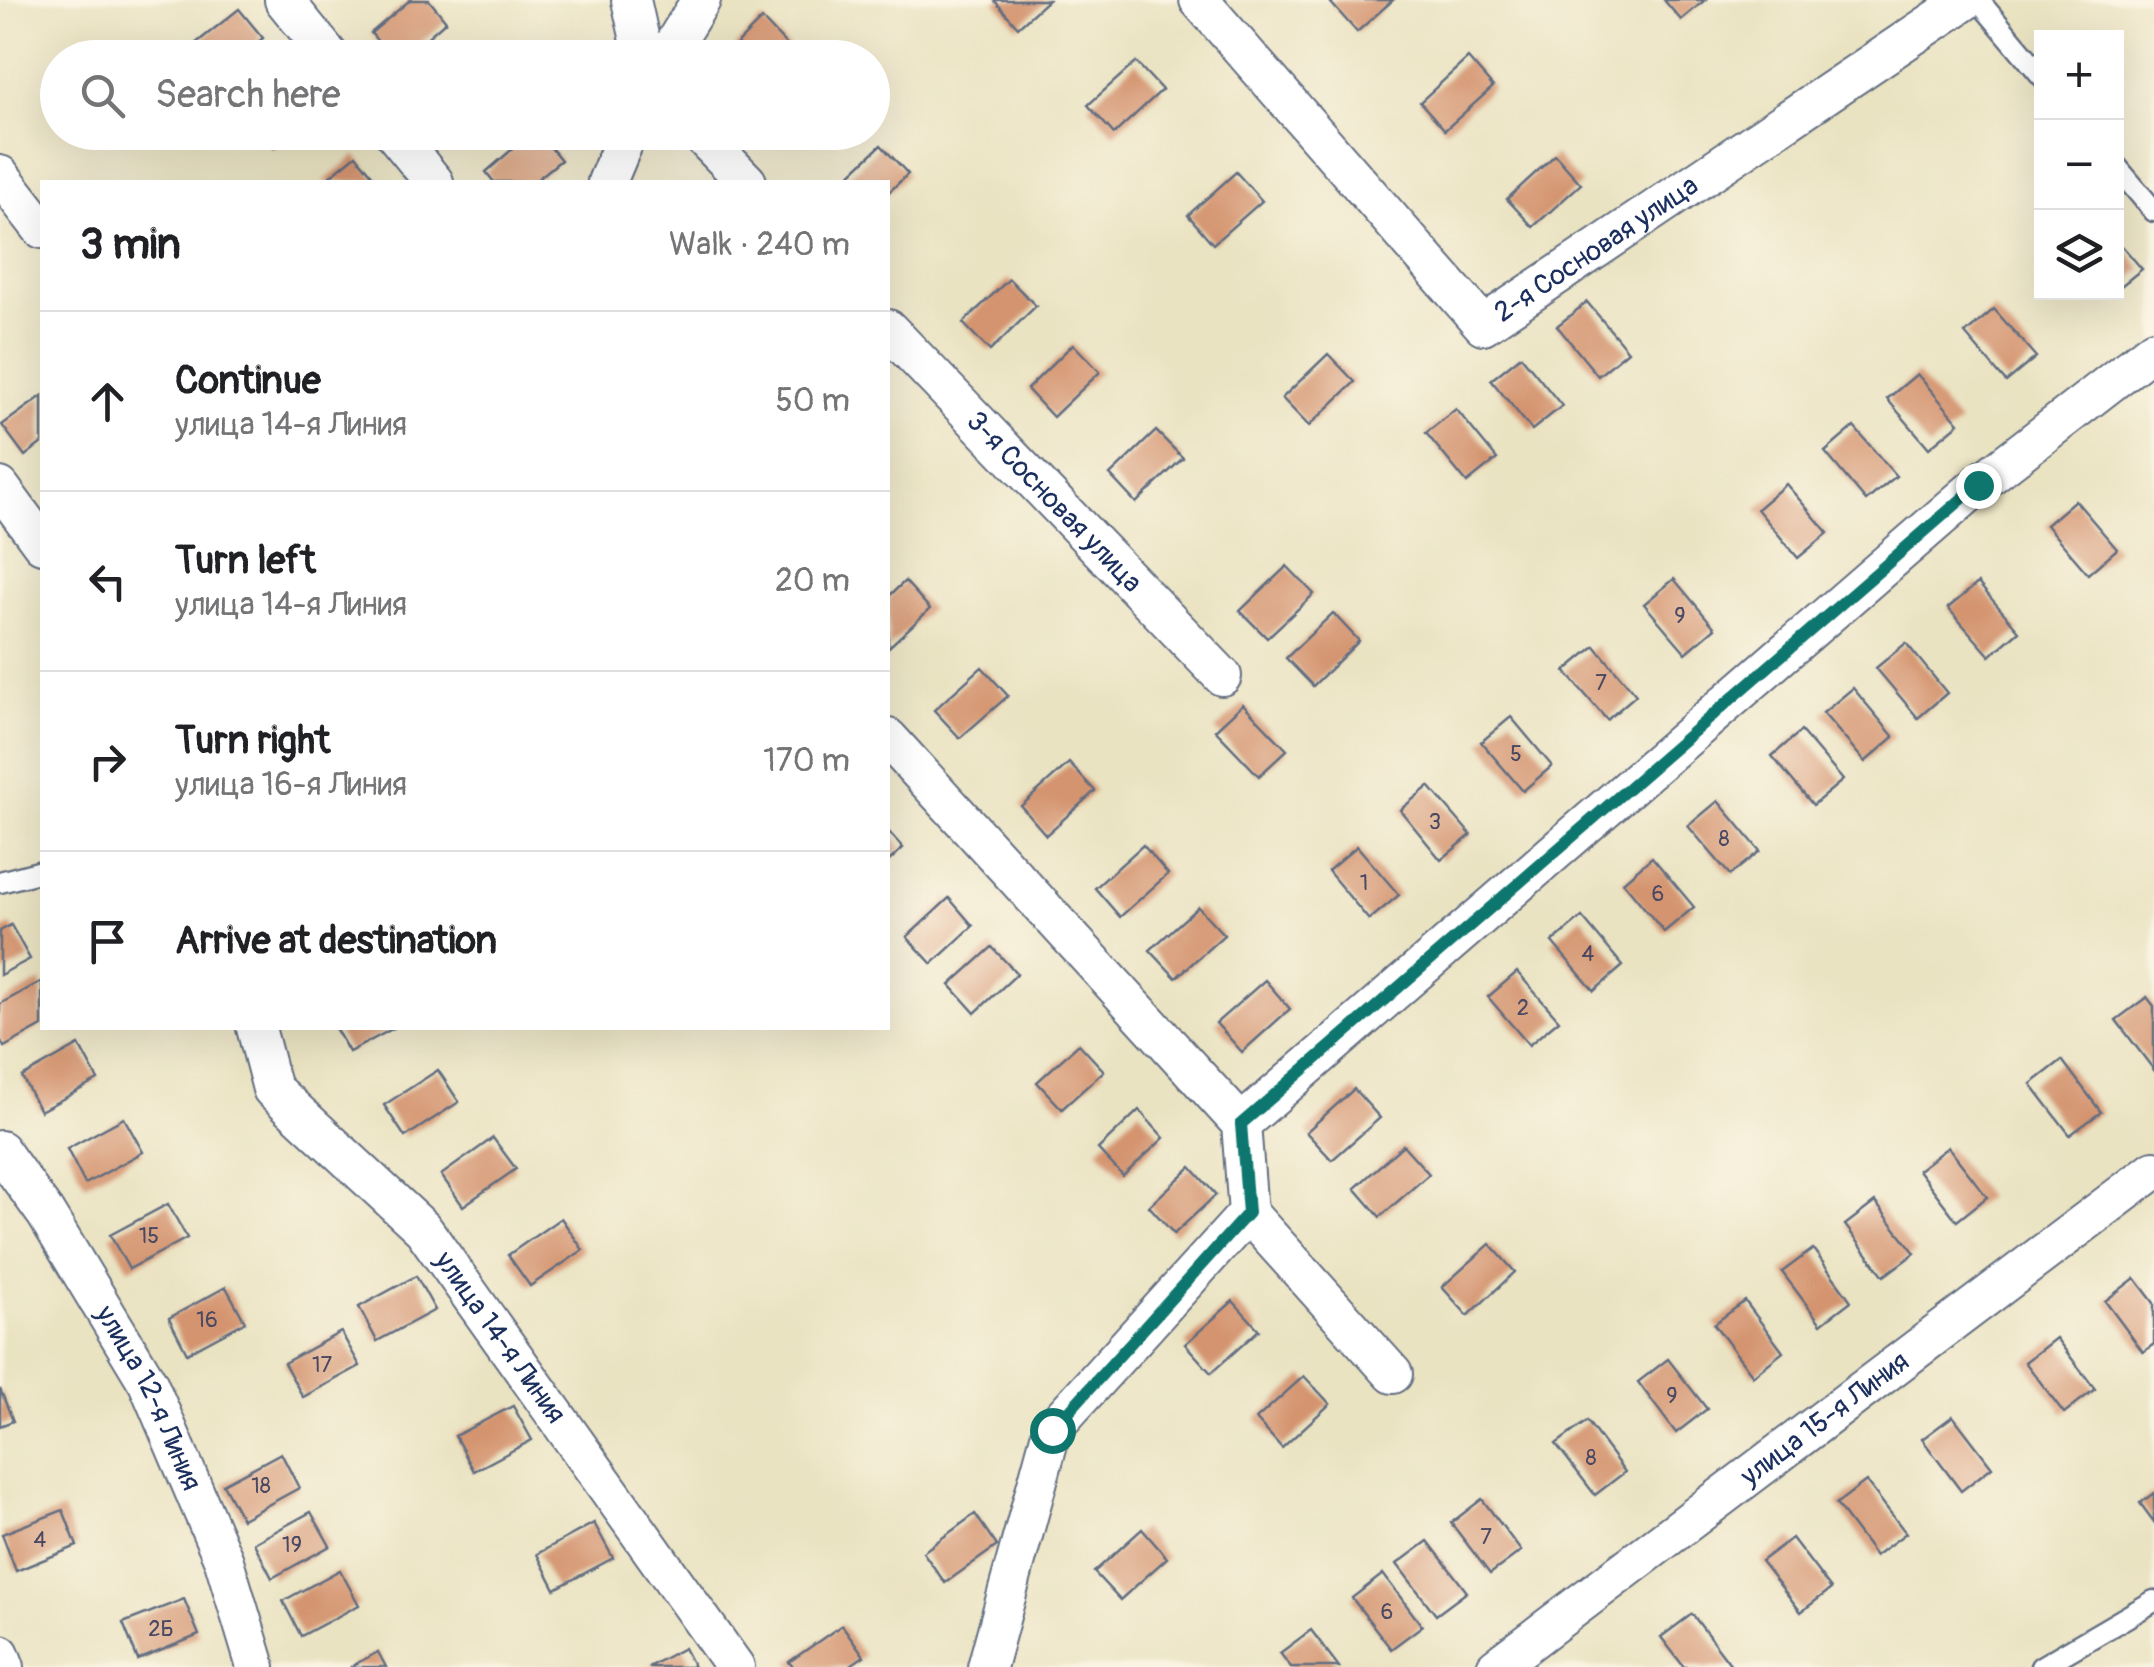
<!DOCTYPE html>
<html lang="en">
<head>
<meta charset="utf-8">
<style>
	body { margin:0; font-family:Pangolin,sans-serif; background:#f2f2f2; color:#202124 }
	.controls { position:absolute; right:30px; top:30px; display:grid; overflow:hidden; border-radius:0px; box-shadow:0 10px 40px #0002 }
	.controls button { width:90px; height:90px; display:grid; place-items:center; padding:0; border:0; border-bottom:2px solid #e0e0e0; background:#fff; color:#202124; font:50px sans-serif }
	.stop { position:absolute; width:30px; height:30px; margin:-22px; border:8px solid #0f766e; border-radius:50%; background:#fff }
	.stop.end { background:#0f766e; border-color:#fff; box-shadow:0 2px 10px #0008 }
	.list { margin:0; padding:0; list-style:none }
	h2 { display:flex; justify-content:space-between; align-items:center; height:130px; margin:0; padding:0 40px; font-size:42px }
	h2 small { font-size:32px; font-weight:400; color:#757577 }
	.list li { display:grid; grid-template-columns:65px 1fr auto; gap:30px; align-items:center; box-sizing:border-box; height:180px; padding:0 40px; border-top:2px solid #e0e0e0 }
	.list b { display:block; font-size:38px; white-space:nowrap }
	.list p { margin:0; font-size:32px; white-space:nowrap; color:#757577 }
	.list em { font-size:32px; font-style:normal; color:#757577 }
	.icon { flex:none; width:55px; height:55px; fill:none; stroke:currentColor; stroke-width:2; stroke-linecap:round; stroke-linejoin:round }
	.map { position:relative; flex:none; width:2154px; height:1667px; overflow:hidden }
	.search { position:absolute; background:#fff; box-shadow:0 10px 40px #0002; left:40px; top:40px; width:850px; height:110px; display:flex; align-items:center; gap:25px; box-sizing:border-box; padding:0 35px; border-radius:55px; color:#757577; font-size:38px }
	.panel { position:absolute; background:#fff; box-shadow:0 10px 40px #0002; left:40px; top:180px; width:850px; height:850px; border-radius:0px }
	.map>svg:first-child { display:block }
</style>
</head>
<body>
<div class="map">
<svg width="2154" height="1667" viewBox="0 0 2154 1667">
	<rect width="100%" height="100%" fill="#fcf5e5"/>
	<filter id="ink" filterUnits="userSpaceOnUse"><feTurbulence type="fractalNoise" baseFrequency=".01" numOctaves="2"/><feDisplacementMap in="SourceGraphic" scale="20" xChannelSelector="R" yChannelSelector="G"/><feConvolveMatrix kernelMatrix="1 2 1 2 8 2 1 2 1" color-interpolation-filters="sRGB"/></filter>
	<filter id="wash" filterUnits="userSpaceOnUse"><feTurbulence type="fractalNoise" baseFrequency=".0048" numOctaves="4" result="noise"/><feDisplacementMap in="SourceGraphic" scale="40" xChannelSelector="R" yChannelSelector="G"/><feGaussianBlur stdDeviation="2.25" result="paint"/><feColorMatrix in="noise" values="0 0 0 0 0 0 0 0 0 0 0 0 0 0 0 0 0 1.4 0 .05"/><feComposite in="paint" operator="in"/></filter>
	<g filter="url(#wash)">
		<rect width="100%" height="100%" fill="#eae3c2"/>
		<g id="blocks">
			<!-- building -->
			<g fill="#d4946f">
				<path d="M410,0H429L446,21L404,58H391L371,33Z"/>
				<path d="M994,0H1048L1018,27Z"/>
				<path d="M1335,0H1393L1357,32L1331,3Z"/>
				<path d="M1664,0H1705L1681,20Z"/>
				<path d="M239,9L263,38L239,58H198L190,48Z"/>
				<path d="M762,19L799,58H746L735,46Z"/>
				<path d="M1468,58L1493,87L1445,130L1420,102Z"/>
				<path d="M1136,62L1162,90L1114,134L1088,105Z"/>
				<path d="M261,132H293L274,148Z"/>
				<path d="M532,132H538L561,160L534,182H494L486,172Z"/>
				<path d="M881,145L908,174L888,193V182H842Z"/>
				<path d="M356,155L378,182H323Z"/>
				<path d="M1555,155L1581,184L1533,227L1507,199Z"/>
				<path d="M1236,172L1262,201L1213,244L1188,215Z"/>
				<path d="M2116,239L2142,269L2116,290Z"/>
				<path d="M1009,279L1036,306L990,351L963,323Z"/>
				<path d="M1587,302L1628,351L1598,376L1557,326Z"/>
				<path d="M1994,309L2036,357L2006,382L1965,334Z"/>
				<path d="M1073,344L1100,372L1053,417L1027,389Z"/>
				<path d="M1328,354L1355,382L1309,426L1282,398Z"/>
				<path d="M1521,356L1562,406L1532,430L1491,380Z"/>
				<path d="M1917,374L1959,423L1929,448L1887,399Z"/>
				<path d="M42,396V443L25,456L2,425Z"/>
				<path d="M1456,409L1497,459L1467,483L1426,433Z"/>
				<path d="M1854,427L1896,476L1866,501L1825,452Z"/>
				<path d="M1156,431L1183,458L1136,503L1110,475Z"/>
				<path d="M1786,484L1828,533L1798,558L1757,509Z"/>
				<path d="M2075,500L2117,549L2088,574L2046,525Z"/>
				<path d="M1287,566L1314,594L1267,638L1240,611Z"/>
				<path d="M1674,579L1715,628L1686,653L1644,604Z"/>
				<path d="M905,581L930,609L888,648V597Z"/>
				<path d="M1978,583L2019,631L1990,656L1948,608Z"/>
				<path d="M1333,613L1359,641L1313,686L1286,658Z"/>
				<path d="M1906,643L1947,693L1918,718L1876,668Z"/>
				<path d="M1595,646L1636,695L1607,720L1565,671Z"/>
				<path d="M982,667L1008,696L960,738L934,710Z"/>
				<path d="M1853,688L1894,737L1865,762L1823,713Z"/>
				<path d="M1243,704L1287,750L1259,776L1215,730Z"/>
				<path d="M1511,717L1552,766L1523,791L1481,742Z"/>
				<path d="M1801,731L1843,780L1813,805L1772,756Z"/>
				<path d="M1069,763L1095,791L1046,835L1021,806Z"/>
				<path d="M1429,786L1471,835L1441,860L1400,810Z"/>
				<path d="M1718,801L1760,851L1730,875L1688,826Z"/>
				<path d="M888,831L903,848L888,862Z"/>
				<path d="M1143,845L1168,874L1120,917L1095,888Z"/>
				<path d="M1357,846L1399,895L1369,920L1328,871Z"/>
				<path d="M1652,857L1694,907L1664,932L1623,882Z"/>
				<path d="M949,898L973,926L932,964L907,937Z"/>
				<path d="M1198,907L1224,935L1176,978L1150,950Z"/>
				<path d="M1582,917L1623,966L1594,991L1552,942Z"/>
				<path d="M11,925L30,959L0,975V931Z"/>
				<path d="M992,947L1017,974L975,1013L950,985Z"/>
				<path d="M1517,972L1559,1020L1529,1045L1488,997Z"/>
				<path d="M1265,980L1290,1009L1242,1052L1216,1023Z"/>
				<path d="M42,981V1026L4,1047L0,1039V1004Z"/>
				<path d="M2147,997L2154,1006V1070L2116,1020Z"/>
				<path d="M335,1028H394L349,1052Z"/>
				<path d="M1079,1044L1104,1071L1062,1109L1037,1082Z"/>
				<path d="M79,1045L98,1080L40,1111L22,1077Z"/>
				<path d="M2062,1060L2101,1112L2070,1135L2031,1084Z"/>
				<path d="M438,1070L459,1102L405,1137L384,1105Z"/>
				<path d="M1354,1089L1380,1118L1332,1160L1306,1132Z"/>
				<path d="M1139,1110L1164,1138L1123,1176L1098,1149Z"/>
				<path d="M124,1118L143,1152L85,1184L67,1149Z"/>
				<path d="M493,1138L516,1169L463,1206L441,1175Z"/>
				<path d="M1403,1145L1429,1174L1380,1217L1355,1188Z"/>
				<path d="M1948,1147L1987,1197L1957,1221L1918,1170Z"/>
				<path d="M1191,1167L1216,1195L1174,1234L1149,1206Z"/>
				<path d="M1875,1202L1915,1253L1884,1276L1845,1225Z"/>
				<path d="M168,1204L187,1238L129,1269L110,1235Z"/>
				<path d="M561,1218L583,1250L530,1286L508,1255Z"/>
				<path d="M1490,1244L1515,1272L1468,1316L1442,1287Z"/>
				<path d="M1813,1249L1851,1301L1821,1324L1782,1272Z"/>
				<path d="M416,1276L435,1310L377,1341L359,1307Z"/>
				<path d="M2135,1278L2154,1303V1344L2143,1352L2105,1301Z"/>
				<path d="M226,1287L245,1322L187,1353L169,1318Z"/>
				<path d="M1233,1301L1259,1330L1211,1373L1185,1344Z"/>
				<path d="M1745,1301L1783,1352L1753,1376L1714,1324Z"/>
				<path d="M341,1332L360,1366L303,1397L284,1363Z"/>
				<path d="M2056,1338L2095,1389L2064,1413L2025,1362Z"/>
				<path d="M1668,1359L1707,1409L1676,1433L1638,1382Z"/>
				<path d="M1304,1376L1330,1404L1282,1448L1256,1419Z"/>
				<path d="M0,1389L13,1421L0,1426Z"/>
				<path d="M513,1406L532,1440L474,1471L455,1436Z"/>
				<path d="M1953,1416L1992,1467L1961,1491L1922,1439Z"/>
				<path d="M1587,1421L1625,1472L1595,1495L1556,1444Z"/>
				<path d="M281,1453L299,1488L242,1519L223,1484Z"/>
				<path d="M1866,1481L1906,1533L1875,1556L1836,1504Z"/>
				<path d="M2154,1493V1522L2140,1503Z"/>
				<path d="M1482,1499L1521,1551L1490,1574L1451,1523Z"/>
				<path d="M63,1510L77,1546L16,1571L2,1534Z"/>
				<path d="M311,1512L330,1546L272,1578L254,1543Z"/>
				<path d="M975,1514L997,1546L945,1583L923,1552Z"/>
				<path d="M594,1523L613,1558L555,1589L537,1554Z"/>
				<path d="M1142,1529L1167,1558L1120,1600L1094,1572Z"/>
				<path d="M1792,1538L1831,1589L1801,1612L1761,1561Z"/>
				<path d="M1428,1541L1467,1592L1436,1615L1397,1564Z"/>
				<path d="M340,1570L359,1605L301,1636L283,1601Z"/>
				<path d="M1383,1574L1422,1626L1391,1649L1352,1598Z"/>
				<path d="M184,1599L199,1635L138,1660L123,1623Z"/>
				<path d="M1692,1614L1731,1665L1728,1667H1684L1661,1637Z"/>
				<path d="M842,1625L864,1656L848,1667H793L789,1662Z"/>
				<path d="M1311,1630L1339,1667H1291L1280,1653Z"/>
				<path d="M684,1648L694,1667H648Z"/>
				<path d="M378,1652L386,1667H350Z"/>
			</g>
		</g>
	</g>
	<g filter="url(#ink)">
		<use href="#blocks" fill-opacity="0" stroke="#636e81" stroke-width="2.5"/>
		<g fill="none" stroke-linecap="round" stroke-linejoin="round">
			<!-- lane casing -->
			<g stroke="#636e81" stroke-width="25">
				<g id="lane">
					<path d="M1978,0L2042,76"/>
					<path d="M2116,166L2154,211"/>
					<path d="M0,882L42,871"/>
					<path d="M2041,1667L2154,1601"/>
				</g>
			</g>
			<!-- street casing -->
			<g stroke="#636e81" stroke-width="42">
				<g id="street">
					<path d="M284,0L331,58"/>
					<path d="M631,0L644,58"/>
					<path id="s1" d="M1199,0L1483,325L1966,0"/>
					<path d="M665,58L701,0"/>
					<path d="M393,132L434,182"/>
					<path d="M698,132L747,182"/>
					<path d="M0,175L42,229"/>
					<path d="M607,182L628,132"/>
					<path id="s2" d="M888,329L1222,676"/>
					<path d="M0,487L42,544"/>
					<path d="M888,738L1241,1124L1248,1213L1052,1429L987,1667"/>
					<path id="s3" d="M256,1028L272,1089L423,1229L735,1667"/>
					<path d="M1241,1124L1978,485L2154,349"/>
					<path id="s4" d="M0,1150L46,1214L148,1383L224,1561L256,1667"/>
					<path d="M1248,1213L1393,1374"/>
					<path d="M0,1654L5,1667"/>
					<path id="s5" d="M1496,1667L2154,1170"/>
				</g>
			</g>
			<!-- lane -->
			<use href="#lane" stroke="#fff" stroke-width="20"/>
			<!-- street -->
			<use href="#street" stroke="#fff" stroke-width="38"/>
		</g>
	</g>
	<g fill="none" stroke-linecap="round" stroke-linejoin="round" filter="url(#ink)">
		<!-- route -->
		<path stroke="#0f766e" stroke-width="12" d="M1052,1430L1248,1213L1241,1124L1978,485"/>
	</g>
	<g text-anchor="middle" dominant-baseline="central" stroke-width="9" stroke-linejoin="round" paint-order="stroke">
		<!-- number labels -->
		<g font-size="22" fill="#494862">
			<text x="1680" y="616">9</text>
			<text x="1601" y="683">7</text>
			<text x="1516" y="754">5</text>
			<text x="1435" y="822">3</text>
			<text x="1724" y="839">8</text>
			<text x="1364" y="883">1</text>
			<text x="1658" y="894">6</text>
			<text x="1588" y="954">4</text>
			<text x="1523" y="1008">2</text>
			<text x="149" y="1236">15</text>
			<text x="207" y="1320">16</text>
			<text x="322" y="1365">17</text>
			<text x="1672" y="1396">9</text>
			<text x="1591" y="1458">8</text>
			<text x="261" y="1486">18</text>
			<text x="1486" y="1537">7</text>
			<text x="40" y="1540">4</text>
			<text x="292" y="1545">19</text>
			<text x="1387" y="1612">6</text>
			<text x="161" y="1629">2Б</text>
		</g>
		<!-- street labels -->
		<g font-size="28" fill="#1b2f5e" stroke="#fcf5e5">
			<text stroke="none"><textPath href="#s1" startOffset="568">2-я Сосновая улица</textPath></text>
			<text stroke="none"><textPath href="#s2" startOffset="240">3-я Сосновая улица</textPath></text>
			<text stroke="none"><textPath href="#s3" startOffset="402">улица 14-я Линия</textPath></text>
			<text stroke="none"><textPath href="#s4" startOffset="290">улица 12-я Линия</textPath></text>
			<text stroke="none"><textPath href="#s5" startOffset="412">улица 15-я Линия</textPath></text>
		</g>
	</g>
</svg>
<div class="controls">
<button>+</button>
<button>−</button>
<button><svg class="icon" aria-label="layers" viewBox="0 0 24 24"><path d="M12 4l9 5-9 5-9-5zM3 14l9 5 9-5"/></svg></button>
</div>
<div class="stop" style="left:1052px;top:1430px"></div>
<div class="stop end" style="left:1978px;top:485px"></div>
<div class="search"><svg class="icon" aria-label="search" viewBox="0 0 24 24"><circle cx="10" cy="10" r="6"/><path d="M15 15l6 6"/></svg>Search here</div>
<section class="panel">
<h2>3 min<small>Walk · 240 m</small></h2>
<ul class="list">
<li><svg class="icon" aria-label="ahead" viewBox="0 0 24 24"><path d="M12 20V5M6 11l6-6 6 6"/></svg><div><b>Continue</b><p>улица 14-я Линия</p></div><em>50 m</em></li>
<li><svg class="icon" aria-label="left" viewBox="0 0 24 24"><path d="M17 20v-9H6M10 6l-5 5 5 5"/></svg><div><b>Turn left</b><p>улица 14-я Линия</p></div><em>20 m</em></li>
<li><svg class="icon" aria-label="right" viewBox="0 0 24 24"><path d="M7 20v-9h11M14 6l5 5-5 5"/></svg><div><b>Turn right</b><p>улица 16-я Линия</p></div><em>170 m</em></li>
<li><svg class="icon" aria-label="arrive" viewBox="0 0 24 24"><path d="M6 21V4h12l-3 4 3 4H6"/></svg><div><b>Arrive at destination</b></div></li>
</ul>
</section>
</div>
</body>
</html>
